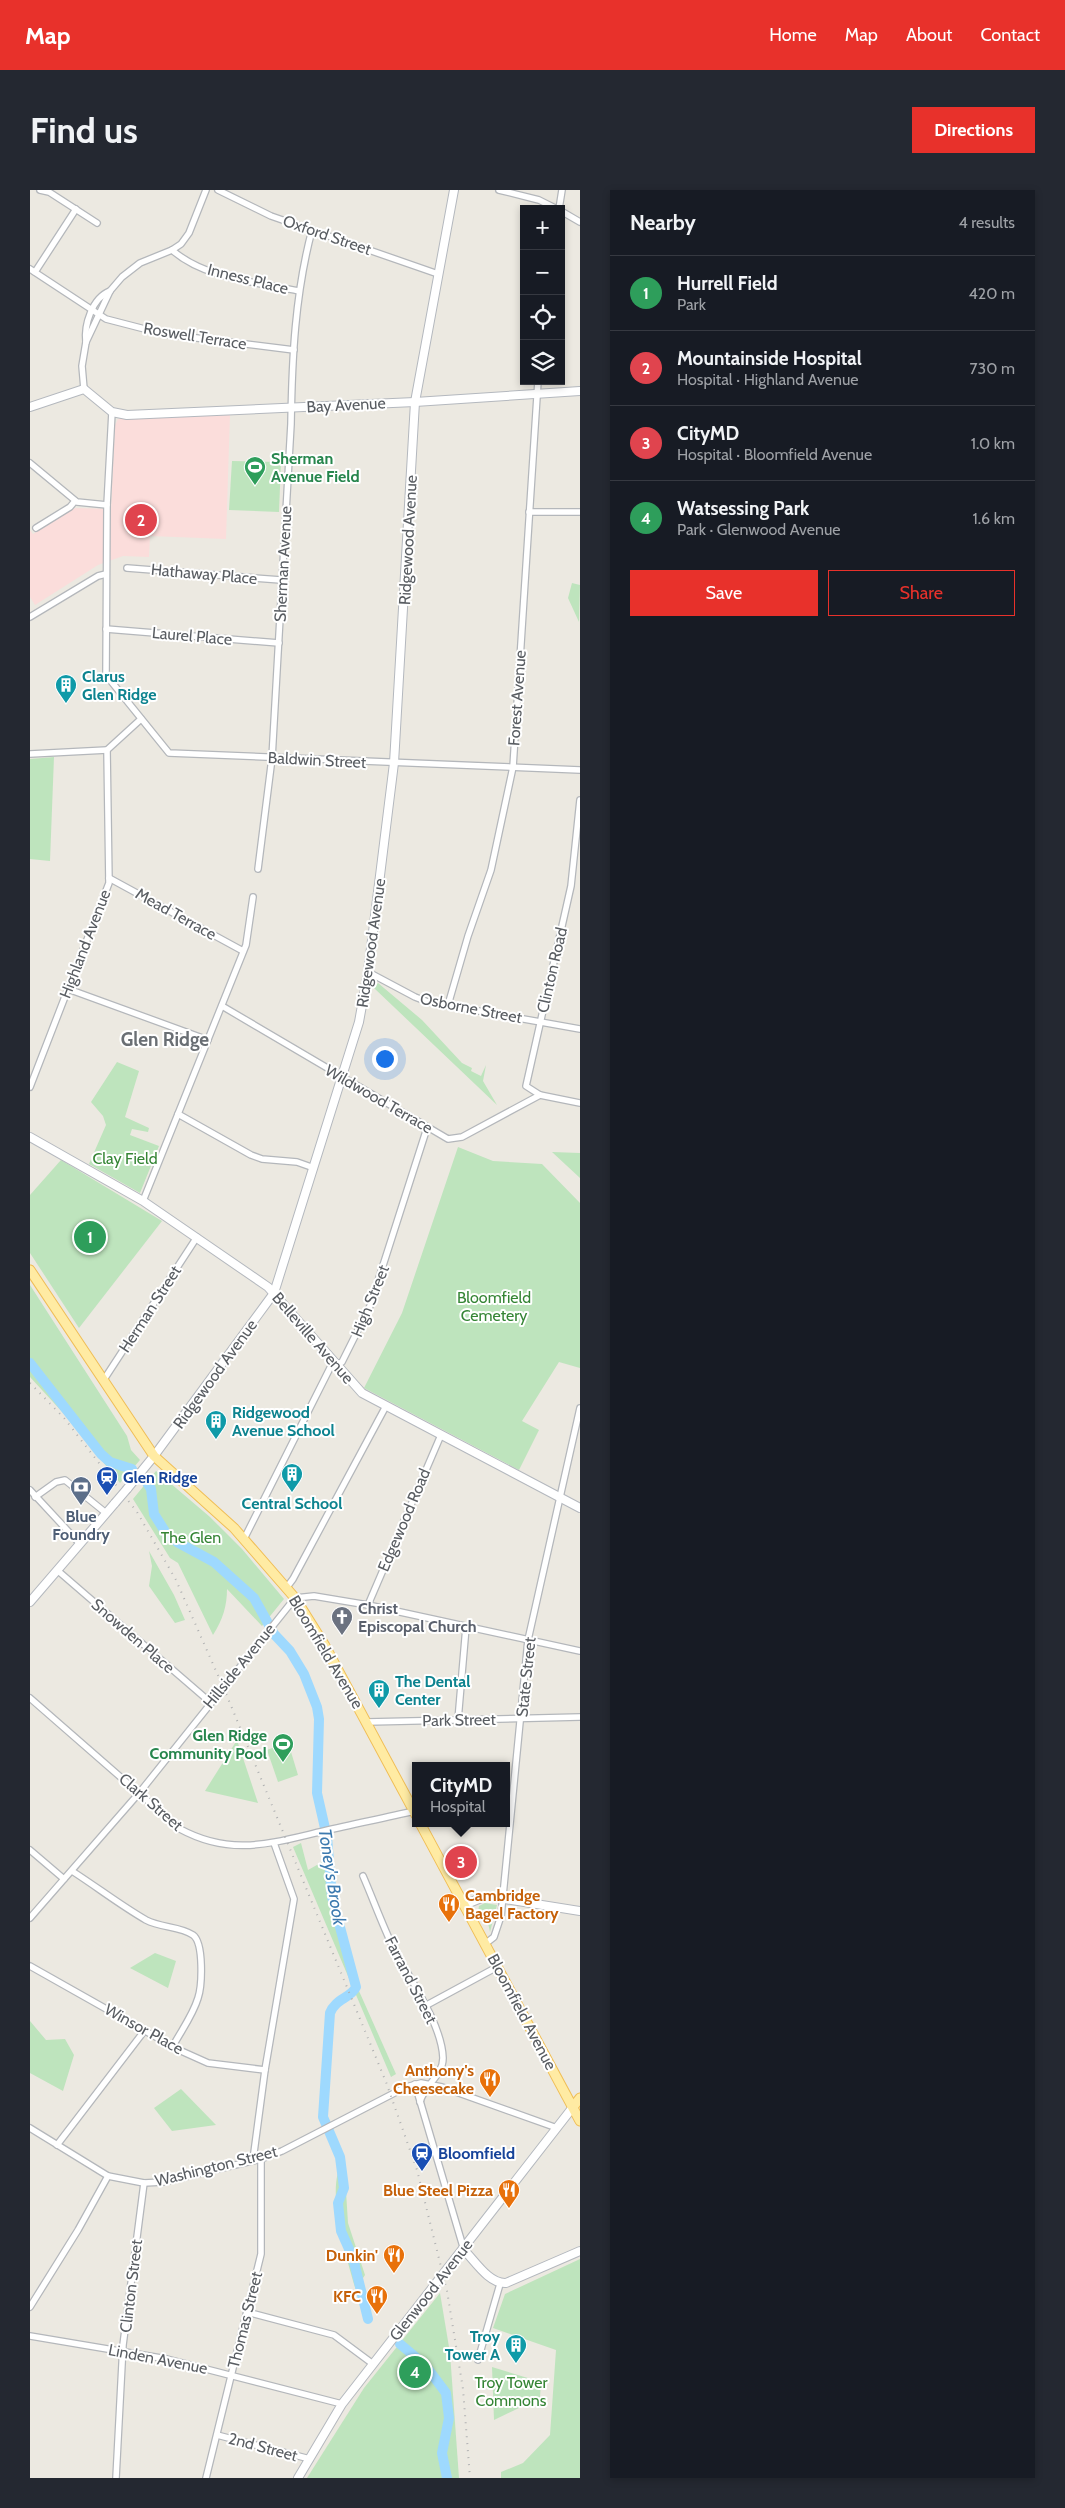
<!DOCTYPE html>
<html lang="en">
<head>
<meta charset="utf-8">
<style>
	body { margin:0; font-family:Cabin,sans-serif; background:#242831; color:#f1f3f6 }
	.controls { position:absolute; right:15px; top:15px; display:grid; overflow:hidden; border-radius:0px; box-shadow:0 2px 8px #0003 }
	.controls button { width:45px; height:45px; display:grid; place-items:center; padding:0; border:0; border-bottom:1px solid #363941; background:#171b24; color:#f1f3f6; font:25px sans-serif }
	.you { position:absolute; left:354px; top:868px; width:18px; height:18px; margin:-12px; border:4px solid #fff; border-radius:50%; background:#1a73e8; box-shadow:0 0 0 8px #1a73e833 }
	.badge { display:grid; place-items:center; width:32px; height:32px; border-radius:50%; background:#e8312b; color:#fff; font-size:16px; font-weight:700 }
	.pin { position:absolute; translate:-50% -50%; border:2px solid #fff; box-shadow:0 1px 5px #0006 }
	.popup { position:absolute; left:382px; top:1572px; width:98px; height:65px; box-sizing:border-box; display:grid; place-content:center; border-radius:0px; background:#171b24; filter:drop-shadow(0 1px 4px #0005); font-size:16px; white-space:nowrap; color:#9ea1a6 }
	.popup b { font-size:19px; color:#f1f3f6 }
	.popup::after { content:''; position:absolute; left:50%; top:100%; margin-left:-10px; border:10px solid transparent; border-top-color:#171b24 }
	.list { margin:0; padding:0; list-style:none }
	h2 { display:flex; justify-content:space-between; align-items:center; height:65px; margin:0; padding:0 20px; font-size:21px }
	h2 small { font-size:16px; font-weight:400; color:#9ea1a6 }
	.list li { display:grid; grid-template-columns:32px 1fr auto; gap:15px; align-items:center; box-sizing:border-box; height:75px; padding:0 20px; border-top:1px solid #363941 }
	.list b { display:block; font-size:19px; white-space:nowrap }
	.list p { margin:0; font-size:16px; white-space:nowrap; color:#9ea1a6 }
	.list em { font-size:16px; font-style:normal; color:#9ea1a6 }
	.actions { display:flex; gap:10px; padding:15px 20px }
	.actions a { flex:1; padding:11px 0; border:1px solid #e8312b; border-radius:0px; text-align:center; font-size:18px; color:#e8312b }
	.actions .main { background:#e8312b; color:#fff }
	.icon { flex:none; width:28px; height:28px; fill:none; stroke:currentColor; stroke-width:2; stroke-linecap:round; stroke-linejoin:round }
	.map { position:relative; flex:none; width:550px; height:2288px; overflow:hidden; border-radius:0px }
	header { display:flex; align-items:center; gap:30px; box-sizing:border-box; height:70px; padding:0 25px; background:#e8312b; color:#fff }
	header strong { font-size:24px }
	nav { display:flex; gap:28px; margin-inline-start:auto; font-size:18px }
	.intro { display:flex; align-items:center; justify-content:space-between; box-sizing:border-box; height:120px; padding:0 30px }
	h1 { margin:0; font-size:35px }
	.button { padding:12px 22px; border-radius:0px; background:#e8312b; color:#fff; font-size:18px; font-weight:700 }
	main { display:flex; gap:30px; padding:0 30px }
	aside { flex:1; background:#171b24; border-radius:0px; box-shadow:0 2px 8px #0003 }
	.map>svg:first-child { display:block }
</style>
</head>
<body>
<header>
<strong>Map</strong>
<nav><a>Home</a><a>Map</a><a>About</a><a>Contact</a></nav>
</header>
<div class="intro"><h1>Find us</h1><a class="button">Directions</a></div>
<main>
<div class="map">
<svg width="550" height="2288" viewBox="0 0 550 2288">
	<rect width="100%" height="100%" fill="#ece9e1"/>
	<!-- medical -->
	<path fill="#fbdddb" d="M200,225L196,349L120,346L119,367L93,366L68,375L5,415L0,407V340L3,344L45,318L81,319L85,235L88,229Z"/>
	<!-- green -->
	<g fill="#bee4bd">
		<path d="M202,271L251,272L249,322L199,320Z"/>
		<path d="M542,393L550,395L549,432L538,408Z"/>
		<path d="M24,567L20,671L0,669V569Z"/>
		<path d="M348,793L392,830L432,873L442,878L441,881L451,886L456,875L453,891L467,915L344,798Z"/>
		<path d="M87,872L109,881L95,927L119,938L118,942L102,939L100,945L129,956L110,1003L59,974L76,935L73,926L61,912Z"/>
		<path d="M428,957L463,971L512,974L550,1013V1178L529,1172L492,1231L509,1240L489,1280L334,1198L372,1123Z"/>
		<path d="M522,962L550,963V989V988Z"/>
		<path d="M31,970L132,1031L49,1138L0,1063V1005Z"/>
		<path d="M0,1095L97,1246L101,1260L110,1270L90,1293L35,1225L0,1187Z"/>
		<path d="M126,1281L180,1327L212,1359L254,1409L232,1436L197,1399C197,1416 193,1429 183,1445L148,1373L140,1368L103,1309Z"/>
		<path d="M119,1361L144,1405L155,1430L145,1433L119,1396L122,1376Z"/>
		<path d="M207,1550L228,1613L175,1601Z"/>
		<path d="M258,1552L268,1585L248,1592L237,1560Z"/>
		<path d="M271,1653L278,1680L294,1671H300L302,1703L329,1801L366,1884L361,1887L263,1657Z"/>
		<path d="M455,1713L467,1715L460,1742L458,1733L455,1734L448,1722L449,1716Z"/>
		<path d="M125,1763L146,1771L138,1798L100,1778Z"/>
		<path d="M0,1831L16,1850L35,1849L44,1865L33,1901L0,1883Z"/>
		<path d="M151,1899L186,1935L142,1941L124,1918Z"/>
		<path d="M314,1970L318,2033L335,2085L331,2091L329,2111C320,2078 292,1998 314,1970Z"/>
		<path d="M550,2069V2288H471V2282L493,2273L520,2245L526,2160L463,2138L475,2104Z"/>
		<path d="M410,2103L420,2163L429,2288H277L334,2198Z"/>
		<path d="M462,2177L511,2192L510,2208L464,2230Z"/>
	</g>
	<g fill="none" stroke-linecap="round" stroke-linejoin="round">
		<!-- river -->
		<g stroke="#9ed9fe" stroke-width="10">
			<path d="M0,1173L71,1264L80,1272L102,1279"/>
			<path d="M116,1291L121,1299L124,1324L136,1343L147,1352L184,1372L224,1408L244,1444L260,1461L274,1484L287,1517L289,1529L287,1603L297,1647L302,1707L326,1797C321,1808 305,1809 300,1823L293,1927L310,1967L314,1998L308,2013L311,2041L323,2068L338,2129"/>
			<path d="M370,2154L395,2175L416,2203L419,2228L412,2263L417,2288"/>
		</g>
		<!-- street casing -->
		<g stroke="#b4b7bb" stroke-width="8">
			<g id="street">
				<path d="M10,0L19,2L67,33"/>
				<path d="M188,0L241,26L408,84"/>
				<path d="M469,0L509,10L527,19"/>
				<path d="M529,19L532,0"/>
				<path d="M531,21L550,32"/>
				<path d="M142,60C175,89 227,92 269,101"/>
				<path d="M0,79L76,129L134,144L264,160"/>
				<path d="M5,82L46,19"/>
				<path d="M56,152C54,135 62,108 80,101"/>
				<path d="M54,199L52,176L56,152L80,101L92,87L110,73L142,60L151,54L159,43L176,0"/>
				<path d="M82,222L77,315L76,485L139,563L550,580"/>
				<path d="M0,273L47,312L77,315"/>
				<path d="M499,322H550"/>
				<path d="M6,338L40,317L45,311"/>
				<path d="M97,378L251,390"/>
				<path d="M0,427L68,386L76,384"/>
				<path d="M76,439L249,453"/>
				<path d="M0,564L77,560"/>
				<path d="M550,610L541,696L496,896L510,905L550,913"/>
				<path d="M228,679L242,568L261,234C262,169 265,104 282,40"/>
				<path d="M79,688L213,761"/>
				<path d="M338,782L385,807L398,812L550,839"/>
				<path d="M38,799L178,850"/>
				<path d="M418,815L438,746L461,680L483,577L508,191"/>
				<path d="M192,816L418,949L432,947L510,905"/>
				<path d="M0,897L79,693L77,560L111,529"/>
				<path d="M148,924L221,965L232,969L267,972L284,978"/>
				<path d="M113,1011L216,755L223,707"/>
				<path d="M73,1191L167,1047"/>
				<path d="M0,1300L50,1354"/>
				<path d="M5,1307L26,1292L35,1290L76,1323"/>
				<path d="M214,1349L300,1178L312,1172L340,1116L397,938"/>
				<path d="M27,1380L180,1512"/>
				<path d="M257,1397L263,1389L356,1216"/>
				<path d="M338,1415L411,1245"/>
				<path d="M0,1508L150,1639C202,1667 241,1653 294,1641C324,1634 354,1628 384,1621"/>
				<path d="M428,1530L436,1437"/>
				<path d="M337,1532L550,1527"/>
				<path d="M0,1660L34,1689"/>
				<path d="M42,1681C67,1697 90,1715 116,1730C131,1738 150,1736 163,1745C174,1753 172,1796 168,1808C163,1825 151,1841 143,1856"/>
				<path d="M333,1686C343,1709 352,1734 363,1757C379,1788 412,1834 413,1868C413,1886 394,1895 390,1912"/>
				<path d="M0,1728L110,1602L265,1408L284,1406L338,1415L550,1461"/>
				<path d="M455,1754L464,1747L471,1726L498,1450L550,1218"/>
				<path d="M0,1776L149,1860L178,1873L235,1880"/>
				<path d="M395,1816L467,1777"/>
				<path d="M385,1894L434,2060"/>
				<path d="M0,1938L78,1986L114,1993L133,1992L231,1969L252,1961L376,1897L391,1893L412,1897L527,1938"/>
				<path d="M27,1955L115,1840"/>
				<path d="M223,1970L235,1880L264,1709L244,1653"/>
				<path d="M0,2117L48,2040L78,1986"/>
				<path d="M217,2122L304,2145L343,2174"/>
				<path d="M0,2146L137,2169L312,2214"/>
				<path d="M448,2170L470,2094"/>
				<path d="M187,2245L280,2269"/>
				<path d="M86,2288L93,2155L114,1993"/>
				<path d="M176,2288L231,2064V1969"/>
			</g>
		</g>
		<!-- secondary casing -->
		<g stroke="#b4b8be" stroke-width="10">
			<g id="secondary">
				<path d="M0,217L54,199L82,222L97,225L385,212L550,201"/>
				<path d="M0,947L113,1011L238,1097L332,1203L550,1318"/>
				<path d="M97,1299L124,1266L244,1103L329,832L338,782L364,573L385,212L424,0"/>
				<path d="M0,1412L85,1313"/>
				<path d="M434,1715L456,1706L550,1721"/>
				<path d="M434,2060C445,2071 459,2094 476,2093L550,2061"/>
				<path d="M268,2288L312,2214L543,1917"/>
			</g>
		</g>
		<!-- primary casing -->
		<g stroke="#f0be56" stroke-width="11">
			<g id="primary">
				<path d="M0,1080L124,1266L204,1338L265,1408L295,1456L386,1625"/>
				<path d="M390,1633L550,1931"/>
				<path d="M543,1917L550,1908"/>
			</g>
		</g>
		<!-- street -->
		<use href="#street" stroke="#fff" stroke-width="5.5"/>
		<!-- secondary -->
		<use href="#secondary" stroke="#fff" stroke-width="8"/>
		<!-- primary -->
		<use href="#primary" stroke="#ffeba3" stroke-width="9"/>
		<!-- rail -->
		<path stroke="#b0b1b2" stroke-width="2" stroke-dasharray="1 6" stroke-linecap="butt" d="M0,1193L34,1228L107,1322L146,1390L197,1506L356,1892L387,1980L417,2101L433,2199L440,2288"/>
		<!-- secondary-bridge casing -->
		<g stroke="#b4b8be" stroke-width="10" stroke-linecap="butt">
			<path id="secondary-bridge" d="M85,1313L97,1299"/>
		</g>
		<!-- secondary-bridge -->
		<use href="#secondary-bridge" stroke="#fff" stroke-width="8"/>
	</g>
	<!-- icons -->
	<defs>
		<g id="stadium-pin" transform="scale(1.125)"><path d="M0 17L-7.5 6A9.5 9.5 0 1 1 7.5 6Z" fill="#2e9e5b" stroke="#fff"/><path d="M0-5a6.5 5 0 1 0 0 10a6.5 5 0 1 0 0-10ZM-3.5-1.8h7v3.6h-7Z" fill="#fff"/></g>
		<g id="building-pin" transform="scale(1.125)"><path d="M0 17L-7.5 6A9.5 9.5 0 1 1 7.5 6Z" fill="#0f9aa8" stroke="#fff"/><path d="M-4-6H4V6H1V3H-1V6H-4ZM-2.5-4.3h1.7v1.8h-1.7ZM.8-4.3h1.7v1.8H.8ZM-2.5-1h1.7V.8h-1.7ZM.8-1h1.7V.8H.8Z" fill="#fff"/></g>
		<g id="station-pin" transform="scale(1.125)"><path d="M0 17L-7.5 6A9.5 9.5 0 1 1 7.5 6Z" fill="#1a4fb4" stroke="#fff"/><path d="M-3-6H3Q5-6 5-4V2Q5 4 3 4L4.5 6H3L1.5 4h-3L-3 6H-4.5L-3 4Q-5 4-5 2V-4Q-5-6-3-6ZM-3.5-4v3h7v-3ZM-3.5 1v1.5H-2V1ZM2 1v1.5H3.5V1Z" fill="#fff"/></g>
		<g id="bank-pin" transform="scale(1.125)"><path d="M0 17L-7.5 6A9.5 9.5 0 1 1 7.5 6Z" fill="#5c6f8a" stroke="#fff"/><path d="M-6-4H6V4H-6ZM0-2.3a2.3 2.3 0 1 0 0 4.6a2.3 2.3 0 1 0 0-4.6Z" fill="#fff"/></g>
		<g id="church-pin" transform="scale(1.125)"><path d="M0 17L-7.5 6A9.5 9.5 0 1 1 7.5 6Z" fill="#6b7280" stroke="#fff"/><path d="M-1.2-6h2.4v3.5h3.3v2.4h-3.3V6h-2.4V-.1h-3.3v-2.4h3.3Z" fill="#fff"/></g>
		<g id="restaurant-pin" transform="scale(1.125)"><path d="M0 17L-7.5 6A9.5 9.5 0 1 1 7.5 6Z" fill="#e8710a" stroke="#fff"/><path d="M-5-6h1v4h1v-4h1v4h1v-4h1v5L-1.5 .5V6h-2V.5L-5-1ZM5-6V6H3V1.5H1.5Q1.5-4 5-6Z" fill="#fff"/></g>
	</defs>
	<g fill-rule="evenodd">
		<use href="#stadium-pin" x="225" y="277"/>
		<use href="#building-pin" x="36" y="495"/>
		<use href="#building-pin" x="186" y="1231"/>
		<use href="#building-pin" x="262" y="1284"/>
		<use href="#station-pin" x="77" y="1287"/>
		<use href="#bank-pin" x="51" y="1297"/>
		<use href="#church-pin" x="312" y="1427"/>
		<use href="#building-pin" x="349" y="1500"/>
		<use href="#stadium-pin" x="253" y="1554"/>
		<use href="#restaurant-pin" x="419" y="1714"/>
		<use href="#restaurant-pin" x="460" y="1889"/>
		<use href="#station-pin" x="392" y="1963"/>
		<use href="#restaurant-pin" x="479" y="2000"/>
		<use href="#restaurant-pin" x="364" y="2065"/>
		<use href="#restaurant-pin" x="347" y="2106"/>
		<use href="#building-pin" x="486" y="2155"/>
	</g>
	<g text-anchor="middle" dominant-baseline="central" stroke-width="4" stroke-linejoin="round" paint-order="stroke">
		<!-- street labels -->
		<g font-size="16" fill="#595d62" stroke="#fff">
			<text transform="translate(297 45) rotate(19)">Oxford Street</text>
			<text transform="translate(218 89) rotate(14)">Inness Place</text>
			<text transform="translate(165 146) rotate(9)">Roswell Terrace</text>
			<text transform="translate(316 215) rotate(-3)">Bay Avenue</text>
			<text transform="translate(378 350) rotate(-87)">Ridgewood Avenue</text>
			<text transform="translate(253 374) rotate(-87)">Sherman Avenue</text>
			<text transform="translate(174 384) rotate(5)">Hathaway Place</text>
			<text transform="translate(162 446) rotate(5)">Laurel Place</text>
			<text transform="translate(487 508) rotate(-86)">Forest Avenue</text>
			<text transform="translate(287 570) rotate(3)">Baldwin Street</text>
			<text transform="translate(146 724) rotate(29)">Mead Terrace</text>
			<text transform="translate(341 753) rotate(-82)">Ridgewood Avenue</text>
			<text transform="translate(55 754) rotate(-69)">Highland Avenue</text>
			<text transform="translate(522 780) rotate(-77)">Clinton Road</text>
			<text transform="translate(441 818) rotate(11)">Osborne Street</text>
			<text transform="translate(349 909) rotate(30)">Wildwood Terrace</text>
			<text transform="translate(340 1111) rotate(-68)">High Street</text>
			<text transform="translate(120 1119) rotate(-57)">Herman Street</text>
			<text transform="translate(283 1148) rotate(49)">Belleville Avenue</text>
			<text transform="translate(185 1184) rotate(-54)">Ridgewood Avenue</text>
			<text transform="translate(374 1330) rotate(-67)">Edgewood Road</text>
			<text transform="translate(103 1446) rotate(41)">Snowden Place</text>
			<text transform="translate(296 1462) rotate(59)">Bloomfield Avenue</text>
			<text transform="translate(209 1476) rotate(-51)">Hillside Avenue</text>
			<text transform="translate(496 1487) rotate(-84)">State Street</text>
			<text transform="translate(429 1530) rotate(-1)">Park Street</text>
			<text transform="translate(121 1612) rotate(41)">Clark Street</text>
			<text transform="translate(381 1790) rotate(63)">Farrand Street</text>
			<text transform="translate(492 1822) rotate(62)">Bloomfield Avenue</text>
			<text transform="translate(114 1839) rotate(29)">Winsor Place</text>
			<text transform="translate(186 1976) rotate(-14)">Washington Street</text>
			<text transform="translate(101 2096) rotate(-83)">Clinton Street</text>
			<text transform="translate(401 2100) rotate(-52)">Glenwood Avenue</text>
			<text transform="translate(215 2130) rotate(-76)">Thomas Street</text>
			<text transform="translate(128 2169) rotate(11)">Linden Avenue</text>
			<text transform="translate(233 2257) rotate(15)">2nd Street</text>
		</g>
		<!-- leisure labels -->
		<g font-size="16" font-weight="bold" fill="#27864d" stroke="#fff" text-anchor="start">
			<text x="241" y="268">Sherman<tspan x="241" dy="18">Avenue Field</tspan></text>
			<text x="237" y="1545" text-anchor="end">Glen Ridge<tspan x="237" dy="18">Community Pool</tspan></text>
		</g>
		<!-- culture labels -->
		<g font-size="16" font-weight="bold" fill="#0d838f" stroke="#fff" text-anchor="start">
			<text x="52" y="486">Clarus<tspan x="52" dy="18">Glen Ridge</tspan></text>
			<text x="202" y="1222">Ridgewood<tspan x="202" dy="18">Avenue School</tspan></text>
			<text x="262" y="1313" text-anchor="middle">Central School</text>
			<text x="365" y="1491">The Dental<tspan x="365" dy="18">Center</tspan></text>
			<text x="470" y="2146" text-anchor="end">Troy<tspan x="470" dy="18">Tower A</tspan></text>
		</g>
		<!-- park labels -->
		<g font-size="16" fill="#358535" stroke="#fff">
			<text x="95" y="968">Clay Field</text>
			<text x="464" y="1107">Bloomfield<tspan x="464" dy="18">Cemetery</tspan></text>
			<text x="161" y="1347">The Glen</text>
			<text x="481" y="2192">Troy Tower<tspan x="481" dy="18">Commons</tspan></text>
		</g>
		<!-- transit labels -->
		<g font-size="16" font-weight="bold" fill="#164399" stroke="#fff" text-anchor="start">
			<text x="93" y="1287">Glen Ridge</text>
			<text x="408" y="1963">Bloomfield</text>
		</g>
		<!-- service labels -->
		<g font-size="16" font-weight="bold" fill="#4e5e75" stroke="#fff">
			<text x="51" y="1326">Blue<tspan x="51" dy="18">Foundry</tspan></text>
		</g>
		<!-- worship labels -->
		<g font-size="16" font-weight="bold" fill="#5b616d" stroke="#fff" text-anchor="start">
			<text x="328" y="1418">Christ<tspan x="328" dy="18">Episcopal Church</tspan></text>
		</g>
		<!-- food labels -->
		<g font-size="16" font-weight="bold" fill="#c56008" stroke="#fff" text-anchor="end">
			<text x="435" y="1705" text-anchor="start">Cambridge<tspan x="435" dy="18">Bagel Factory</tspan></text>
			<text x="444" y="1880">Anthony's<tspan x="444" dy="18">Cheesecake</tspan></text>
			<text x="463" y="2000">Blue Steel Pizza</text>
			<text x="348" y="2065">Dunkin'</text>
			<text x="331" y="2106">KFC</text>
		</g>
		<!-- water labels -->
		<g font-size="18" font-style="italic" fill="#3d7aaf" stroke="#fff">
			<text transform="translate(302 1687) rotate(81)">Toney's Brook</text>
		</g>
		<!-- quarter labels -->
		<g font-size="19" font-weight="bold" fill="#6a6f74" stroke="#fff">
			<text x="135" y="849">Glen Ridge</text>
		</g>
	</g>
</svg>
<div class="controls">
<button>+</button>
<button>−</button>
<button><svg class="icon" aria-label="locate" viewBox="0 0 24 24"><circle cx="12" cy="12" r="6"/><path d="M12 2v4M12 18v4M2 12h4M18 12h4"/></svg></button>
<button><svg class="icon" aria-label="layers" viewBox="0 0 24 24"><path d="M12 4l9 5-9 5-9-5zM3 14l9 5 9-5"/></svg></button>
</div>
<div class="you"></div>
<div class="pin badge" style="left:60px;top:1047px;background:#2e9e5b">1</div>
<div class="pin badge" style="left:111px;top:330px;background:#e0444e">2</div>
<div class="pin badge" style="left:431px;top:1672px;background:#e0444e">3</div>
<div class="popup"><b>CityMD</b>Hospital</div>
<div class="pin badge" style="left:385px;top:2182px;background:#2e9e5b">4</div>
</div>
<aside>
<h2>Nearby<small>4 results</small></h2>
<ul class="list">
<li><span class="badge" style="background:#2e9e5b">1</span><div><b>Hurrell Field</b><p>Park</p></div><em>420 m</em></li>
<li><span class="badge" style="background:#e0444e">2</span><div><b>Mountainside Hospital</b><p>Hospital · Highland Avenue</p></div><em>730 m</em></li>
<li><span class="badge" style="background:#e0444e">3</span><div><b>CityMD</b><p>Hospital · Bloomfield Avenue</p></div><em>1.0 km</em></li>
<li><span class="badge" style="background:#2e9e5b">4</span><div><b>Watsessing Park</b><p>Park · Glenwood Avenue</p></div><em>1.6 km</em></li>
</ul>
<div class="actions"><a class="main">Save</a><a>Share</a></div>
</aside>
</main>
</body>
</html>
